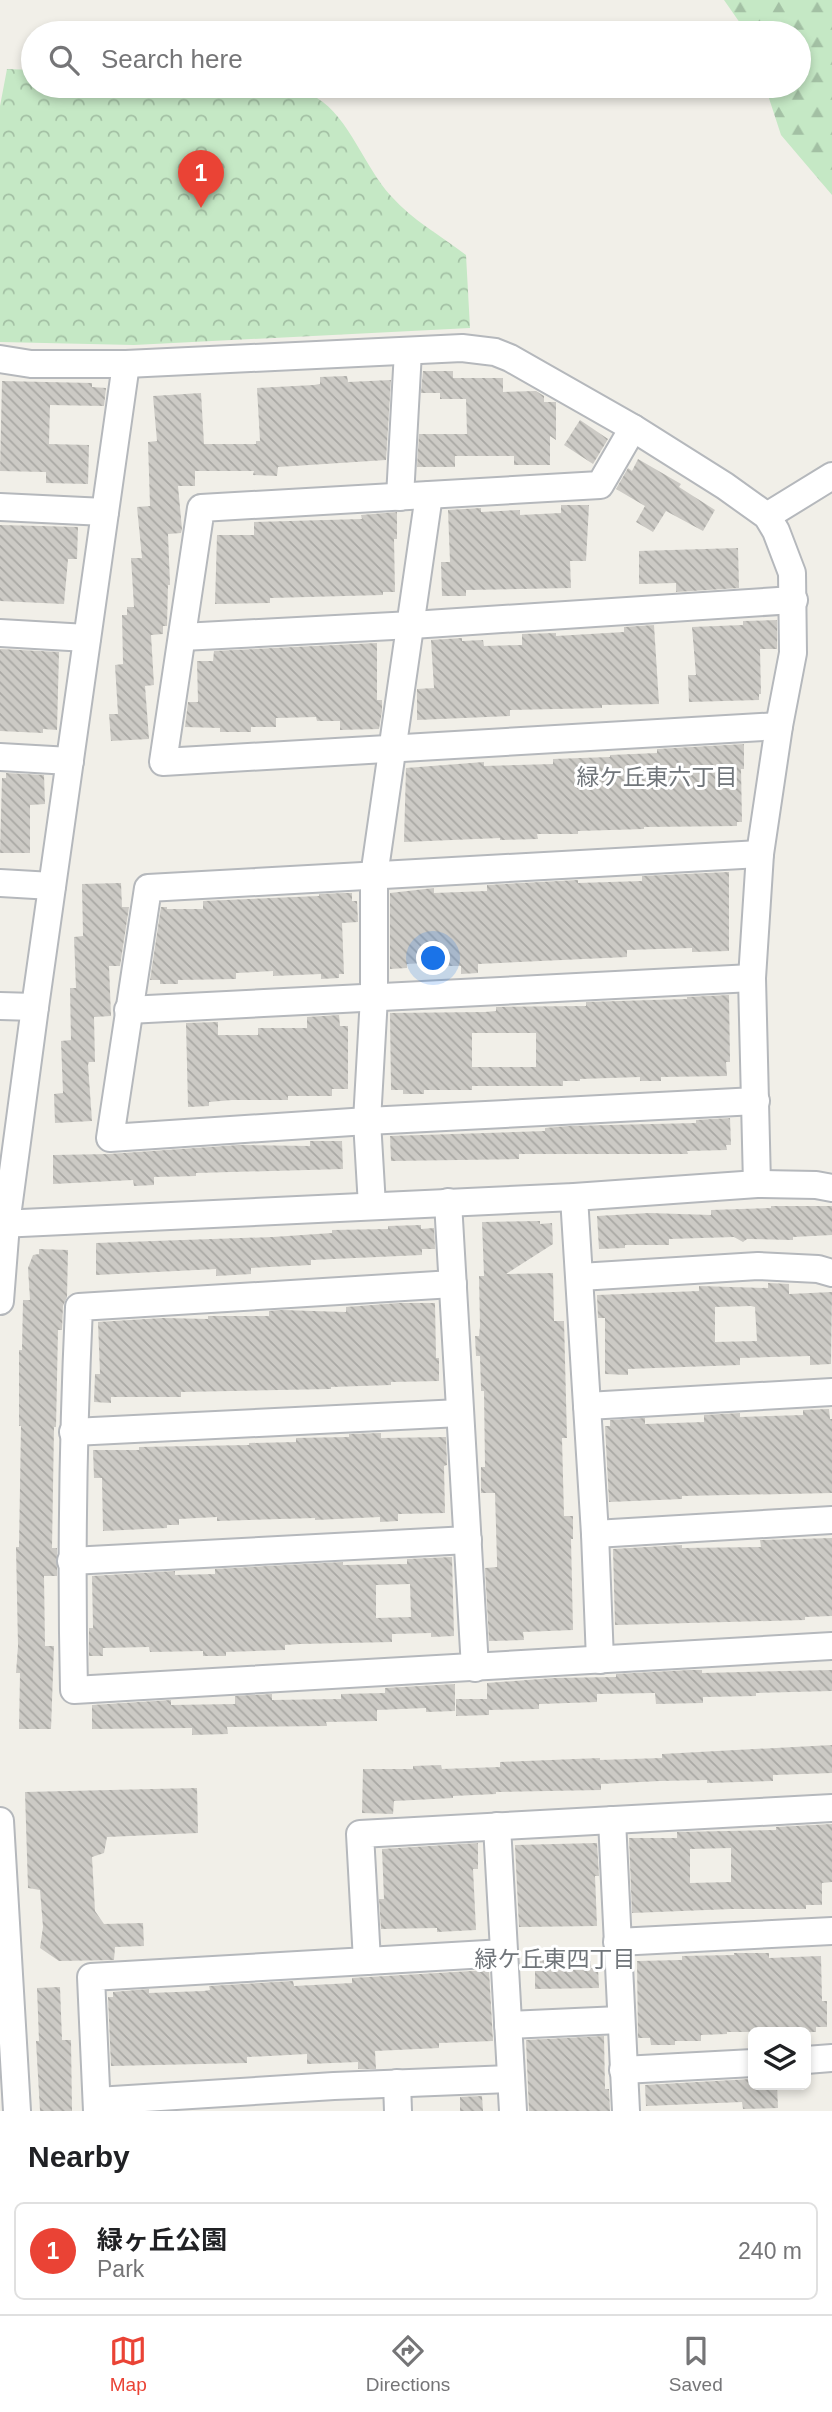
<!DOCTYPE html>
<html lang="en">
<head>
<meta charset="utf-8">
<style>
	body { margin:0; font-family:Helvetica,"Noto Sans JP",sans-serif; background:#f2f2f2; color:#202124 }
	.controls { position:absolute; right:21px; bottom:21px; display:grid; overflow:hidden; border-radius:10px; box-shadow:0 4px 10px #0003 }
	.controls button { width:63px; height:63px; display:grid; place-items:center; padding:0; border:0; border-bottom:2px solid #e0e0e0; background:#fff; color:#202124; font:35px sans-serif }
	.you { position:absolute; left:434px; top:959px; width:24px; height:24px; margin:-18px; border:5px solid #fff; border-radius:50%; background:#1a73e8; box-shadow:0 0 0 10px #1a73e833 }
	.badge { display:grid; place-items:center; width:46px; height:46px; border-radius:50%; background:#ea4335; color:#fff; font-size:23px; font-weight:700 }
	.pin { position:absolute; translate:-50% -58px; filter:drop-shadow(0 2px 4px #0008) }
	.pin::after { content:''; position:absolute; top:37px; width:24px; height:21px; background:inherit; clip-path:polygon(0 0,100% 0,50% 100%) }
	.list { margin:0; padding:0; list-style:none }
	h2 { display:flex; justify-content:space-between; align-items:center; height:91px; margin:0; padding:0 28px; font-size:30px }
	h2 small { font-size:23px; font-weight:400; color:#757577 }
	.list li { display:grid; grid-template-columns:46px 1fr auto; gap:21px; align-items:center; box-sizing:border-box; height:98px; margin:0 14px 14px; padding:0 14px; border:2px solid #e0e0e0; border-radius:10px }
	.list b { display:block; font-size:26px; white-space:nowrap }
	.list p { margin:0; font-size:23px; white-space:nowrap; color:#757577 }
	.list em { font-size:23px; font-style:normal; color:#757577 }
	.icon { flex:none; width:38px; height:38px; fill:none; stroke:currentColor; stroke-width:2; stroke-linecap:round; stroke-linejoin:round }
	.map { position:relative; flex:none; width:832px; height:2111px; overflow:hidden }
	.search { position:absolute; background:#fff; box-shadow:0 4px 10px #0003; left:21px; right:21px; top:21px; height:77px; display:flex; align-items:center; gap:18px; box-sizing:border-box; padding:0 24px; border-radius:38px; color:#757577; font-size:26px }
	.sheet { height:203px; background:#fff }
	nav { display:flex; justify-content:space-around; align-items:center; box-sizing:border-box; height:98px; border-top:2px solid #e0e0e0; background:#fff; font-size:19px; color:#757577 }
	nav a { display:grid; justify-items:center; gap:4px }
	nav .on { color:#ea4335 }
	.map>svg:first-child { display:block }
</style>
</head>
<body>
<div class="map">
<svg width="832" height="2111" viewBox="0 0 832 2111">
	<defs>
		<pattern id="forest-firs" width="22" height="20" patternUnits="userSpaceOnUse" patternTransform="scale(1.75)"><rect width="22" height="20" fill="#c5e8c5"/><path d="M5 1l3.5 6h-7zM16 11l3.5 6h-7z" fill="#a3c0a4"/></pattern>
		<pattern id="park-crowns" width="20" height="18" patternUnits="userSpaceOnUse" patternTransform="scale(1.75)"><rect width="20" height="18" fill="#c5e8c5"/><path d="M2 6a3 3 0 1 1 6 0M12 15a3 3 0 1 1 6 0" fill="none" stroke="#a3c0a4"/></pattern>
		<pattern id="building-back-hatch" width="6" height="6" patternUnits="userSpaceOnUse" patternTransform="scale(1.75)"><rect width="6" height="6" fill="#cccac5"/><path d="M-1 5l2 2M0 0l6 6M5-1l2 2" fill="none" stroke="#a9a8a4"/></pattern>
	</defs>
	<rect width="100%" height="100%" fill="#f1efe8"/>
	<!-- forest -->
	<path fill="url(#forest-firs)" d="M724,0H832V195L781,135L765,86H799V33H747Z"/>
	<!-- park -->
	<path fill="url(#park-crowns)" d="M7,69L33,70V86H287C296,90 308,92 317,98C349,117 365,168 391,196C412,220 440,235 466,255L470,328L134,345L0,342V106Z"/>
	<!-- building -->
	<g fill="url(#building-back-hatch)" fill-rule="evenodd">
		<path d="M423,371H453V378H503V392L536,391L544,396V402H556V440L550,436V465H514V456H455V467H417L419,434H467L466,399H440V393H421Z"/>
		<path d="M347,376L348,382L391,380L386,460L278,467L277,476L253,475L254,471H195V486H178L182,529L181,533L168,534L170,585H168L167,626H163V634L151,635L154,685L145,686L149,739L111,741L109,714H118L115,665L123,664L122,615H127V607H134L131,558H142L137,507L150,506L148,442L157,441L153,396L201,393L204,444H256V441H260L257,388L314,385L320,384V377Z"/>
		<path d="M2,381L92,383V387L106,388L104,406L50,405L49,444L89,445L88,484L46,483V472L0,471Z"/>
		<path d="M580,420L608,439L593,464L564,445Z"/>
		<path d="M638,459L681,484L679,487L715,510L703,531L666,511L653,532L636,522L645,506L616,489L628,468L632,471Z"/>
		<path d="M561,505H589L586,561H570L571,588L466,590V596H442L441,562H450L448,510L481,508V512L520,510V515L561,513Z"/>
		<path d="M397,512V539H394L395,592H383V595L270,598V603L215,604L217,535H254V522L362,519L361,515Z"/>
		<path d="M0,525L78,527L77,559H68L64,604L0,601Z"/>
		<path d="M738,548L739,588L676,592V583L639,584V551Z"/>
		<path d="M777,620V649H760L761,694H759V700L689,702L688,675H696L692,627L743,625V621Z"/>
		<path d="M654,625L659,704L602,705V708L510,710V716L417,720V689L434,688L431,640L462,638V641L483,640L484,646L522,645V634L556,633V636L624,632V627Z"/>
		<path d="M377,643V700H382V711L379,729L340,730V721H317L316,717L276,718V727H251V732H220V728L185,727L188,702H198L197,661H213L214,651Z"/>
		<path d="M0,649L59,652L57,730L43,729V733L0,731Z"/>
		<path d="M744,744V769H741L742,822H737V826L644,827V829L578,831V834H537L538,839L500,840V838L404,842L406,768L484,762V766L553,764V759L610,757V755L657,753V749Z"/>
		<path d="M6,773L44,775L45,804L30,805V853H0L2,778H6Z"/>
		<path d="M729,872V951L692,952V948L627,950V957L478,964V973L461,974V966H444V962L407,964V968L390,969V893L434,888V893L487,891V885L578,880V883L642,881V876Z"/>
		<path d="M121,883L122,907H129L120,966H109L111,1016L94,1017L95,1062H89L88,1065L92,1121L55,1123L54,1094L63,1093L61,1041L71,1040L70,988H76L74,937L83,936L82,884Z"/>
		<path d="M345,893H352V901H357L358,922L342,923L344,974H339V978L321,979V974L273,976V971L236,973V979L178,980V984H160V980H150L161,907H167V909H203V901L319,896V894Z"/>
		<path d="M729,995L730,1062H726L727,1076L661,1077V1081H640V1077L580,1079V1081H563V1086H472V1090H424V1094H403V1090H391L390,1013L485,1012L496,1011V1007L586,1006V1002L687,999V997ZM472,1033H536V1067H472Z"/>
		<path d="M339,1015L340,1026H348V1089H332V1096H288V1100H232L209,1102V1106L188,1107L186,1023L218,1022V1035H258V1028H307V1017Z"/>
		<path d="M730,1118L731,1145H726L727,1150L687,1151L688,1154H519V1159L391,1161L390,1136L545,1131V1128L568,1126L696,1123V1120Z"/>
		<path d="M310,1141H342L343,1169L196,1173V1176L154,1177V1185L134,1186L133,1180L53,1184V1155L109,1154L239,1145L310,1146Z"/>
		<path d="M771,1206H832V1235L793,1237V1240L747,1239L743,1242L734,1237L669,1239V1245H625V1248L599,1249L597,1216L649,1213L711,1215V1210L771,1208Z"/>
		<path d="M540,1221V1224L552,1223L553,1244L506,1274L553,1273L554,1321H564L567,1438H562L564,1516H573V1539H571L573,1630L523,1632L524,1640L489,1641L485,1568L497,1567V1561L495,1493H481V1467H485L484,1391H481L480,1356H476L475,1336H479L480,1326L479,1276H484L482,1222Z"/>
		<path d="M421,1225V1229L434,1228L435,1249H422V1255L311,1260V1265L251,1268V1274L216,1276V1269L96,1275V1243L273,1237L332,1233V1230L388,1229V1226Z"/>
		<path d="M39,1249L68,1250L67,1297L63,1306L62,1330H58L56,1427H54L52,1548H57V1576H44L45,1646H54L51,1729H19L20,1673H16L18,1646L16,1547H19L21,1426H19V1350H22L23,1300H30L28,1268L33,1255L39,1254Z"/>
		<path d="M768,1283L789,1284V1294L832,1292L831,1364L810,1365V1356L740,1358V1365L628,1369V1375L605,1374V1318H598L597,1295L699,1291V1286L768,1288ZM751,1306L755,1307L757,1341L715,1342V1307Z"/>
		<path d="M399,1303H435L436,1358H439V1381L391,1382V1385L331,1387V1389L181,1392V1397H111V1403L94,1402L95,1374H100L98,1322L163,1318L208,1319V1316H269V1311L281,1310L346,1312V1307Z"/>
		<path d="M829,1409L830,1419H832V1493L682,1496V1499L609,1502L605,1426H610V1420L645,1418V1424L704,1422V1415L740,1413V1417L803,1415V1410Z"/>
		<path d="M381,1433V1438L446,1437L447,1465L444,1466L445,1513L398,1514V1521L380,1522V1517L315,1520V1518L217,1521V1517L179,1519V1525H167V1528L103,1531L102,1478H94L93,1450H139V1447L249,1445V1443L296,1442V1438L349,1437V1434Z"/>
		<path d="M832,1538V1616L805,1617V1620L615,1625L613,1549L682,1545V1548L761,1547L760,1540Z"/>
		<path d="M452,1557L454,1636L431,1637V1633L392,1634V1642L300,1644L285,1645V1650L226,1652V1656H203V1651L150,1652L149,1647L103,1648V1656H89V1628H93L92,1576L175,1571V1575L215,1574V1569L343,1562V1565L407,1564V1559ZM410,1584L411,1617L376,1618V1585Z"/>
		<path d="M690,1670H702V1673L832,1670V1691L756,1693V1696L703,1697V1703L656,1704L655,1693L597,1694V1702L539,1704V1709L489,1710V1715L456,1716V1699H487V1683L554,1678L616,1677V1674Z"/>
		<path d="M455,1684V1711L426,1712V1708L377,1710V1721L326,1722L327,1726L227,1727L228,1734L192,1735V1728L92,1729V1705L171,1700V1705L235,1704V1696L272,1694V1700L341,1699V1694L385,1693V1688Z"/>
		<path d="M832,1745V1773L773,1775V1781L707,1783V1780L660,1781L601,1784V1790L496,1792V1794L453,1796V1798L394,1801L393,1814L362,1813L363,1769H413V1766L441,1765L442,1769L500,1767V1762L600,1758V1760L662,1758V1754Z"/>
		<path d="M197,1788L198,1833L107,1837L104,1853L92,1857L95,1911L104,1924L143,1923L144,1946L115,1947L114,1960L59,1961L40,1948L43,1927L40,1890L28,1888L25,1792Z"/>
		<path d="M832,1824V1882L822,1883V1905H806V1909H731L632,1913L629,1838H677V1832L776,1830V1827ZM731,1848V1882L690,1883V1849Z"/>
		<path d="M478,1843V1869H473L476,1930L437,1932V1928L381,1929L379,1899H384L382,1849Z"/>
		<path d="M597,1843L599,1876H595L597,1926L519,1927L515,1845Z"/>
		<path d="M734,1953H769V1958L821,1956L822,2001H827V2027H816V2032H727V2034L701,2035V2041H675V2045H651L650,2038H638L637,1961L682,1960V1956L734,1955Z"/>
		<path d="M535,1960L591,1961V1968H598L599,1988L535,1989Z"/>
		<path d="M489,1970L493,2041L439,2043V2048L375,2051L376,2069H358V2062L307,2064V2054L247,2057V2063L111,2066L108,1997H113V1992L149,1989V1993L204,1991L210,1990L209,1986L293,1981L294,1986L352,1983V1978Z"/>
		<path d="M60,1987L62,2040H71L72,2111H40L36,2041H39L37,1988Z"/>
		<path d="M604,2036L605,2089H609L610,2111H529L526,2040Z"/>
		<path d="M751,2079H753V2085H777L778,2108L743,2109L742,2102L646,2106L645,2085Z"/>
		<path d="M482,2096L483,2111H460V2097Z"/>
	</g>
	<g fill="none" stroke-linecap="round" stroke-linejoin="round">
		<!-- minor casing -->
		<g stroke="#b5b8bc" stroke-width="30">
			<g id="minor">
				<path d="M0,359L31,364H126L462,348L495,352L510,358L633,428L725,486L767,516L776,531L792,573L793,653L779,726L760,854L752,978L757,1184"/>
				<path d="M633,428L600,485L201,508L163,762L779,726"/>
				<path d="M400,497L408,351"/>
				<path d="M0,507L105,512"/>
				<path d="M767,516L832,476"/>
				<path d="M0,633L87,638"/>
				<path d="M182,637L412,625L794,600"/>
				<path d="M0,757L70,761"/>
				<path d="M0,883L52,886"/>
				<path d="M0,1006L35,1007"/>
				<path d="M128,1010L752,978"/>
				<path d="M756,1101L367,1121L110,1138L148,888L760,854"/>
				<path d="M574,1197L595,1534L600,1660"/>
				<path d="M448,1202L475,1668"/>
				<path d="M372,1206L367,1121L374,997V876L429,495"/>
				<path d="M0,1224L574,1197L757,1184L816,1185L832,1188"/>
				<path d="M580,1277L758,1266L818,1269L832,1273"/>
				<path d="M453,1284L79,1307C73,1435 71,1562 74,1690L832,1646"/>
				<path d="M0,1301L6,1224L35,1007L126,364"/>
				<path d="M587,1406L832,1392"/>
				<path d="M73,1432L460,1413"/>
				<path d="M595,1534L832,1520"/>
				<path d="M71,1561L468,1540"/>
				<path d="M612,1820L626,2111"/>
				<path d="M0,1821L17,2111"/>
				<path d="M497,1826L513,2111"/>
				<path d="M617,1942L832,1931"/>
				<path d="M367,1961L504,1953"/>
				<path d="M508,2025L620,2020"/>
				<path d="M806,2060L832,2058"/>
				<path d="M623,2070L753,2063"/>
				<path d="M397,2083L398,2111"/>
				<path d="M97,2101L334,2086L511,2079"/>
				<path d="M97,2111L91,1977L367,1961L360,1834L832,1808"/>
			</g>
		</g>
		<!-- minor -->
		<use href="#minor" stroke="#fff" stroke-width="26"/>
	</g>
	<g text-anchor="middle" dominant-baseline="central" stroke-width="6" stroke-linejoin="round" paint-order="stroke">
		<!-- neighbourhood labels -->
		<g font-size="23" fill="#70757a" stroke="#fff">
			<text x="657" y="777">緑ケ丘東六丁目</text>
			<text x="555" y="1959">緑ケ丘東四丁目</text>
		</g>
	</g>
</svg>
<div class="controls">
<button><svg class="icon" aria-label="layers" viewBox="0 0 24 24"><path d="M12 4l9 5-9 5-9-5zM3 14l9 5 9-5"/></svg></button>
</div>
<div class="you"></div>
<div class="pin badge" style="left:201px;top:208px">1</div>
<div class="search"><svg class="icon" aria-label="search" viewBox="0 0 24 24"><circle cx="10" cy="10" r="6"/><path d="M15 15l6 6"/></svg>Search here</div>
</div>
<section class="sheet">
<h2>Nearby<small></small></h2>
<ul class="list">
<li><span class="badge">1</span><div><b>緑ヶ丘公園</b><p>Park</p></div><em>240 m</em></li>
</ul>
</section>
<nav>
<a class="on"><svg class="icon" aria-label="map" viewBox="0 0 24 24"><path d="M3 6l6-2 6 2 6-2v14l-6 2-6-2-6 2zM9 4v14M15 6v14"/></svg>Map</a>
<a><svg class="icon" aria-label="directions" viewBox="0 0 24 24"><path d="M12 3l9 9-9 9-9-9zM9 14v-3h6M13 9l2 2-2 2"/></svg>Directions</a>
<a><svg class="icon" aria-label="saved" viewBox="0 0 24 24"><path d="M7 4h10v16l-5-4-5 4z"/></svg>Saved</a>
</nav>
</body>
</html>
